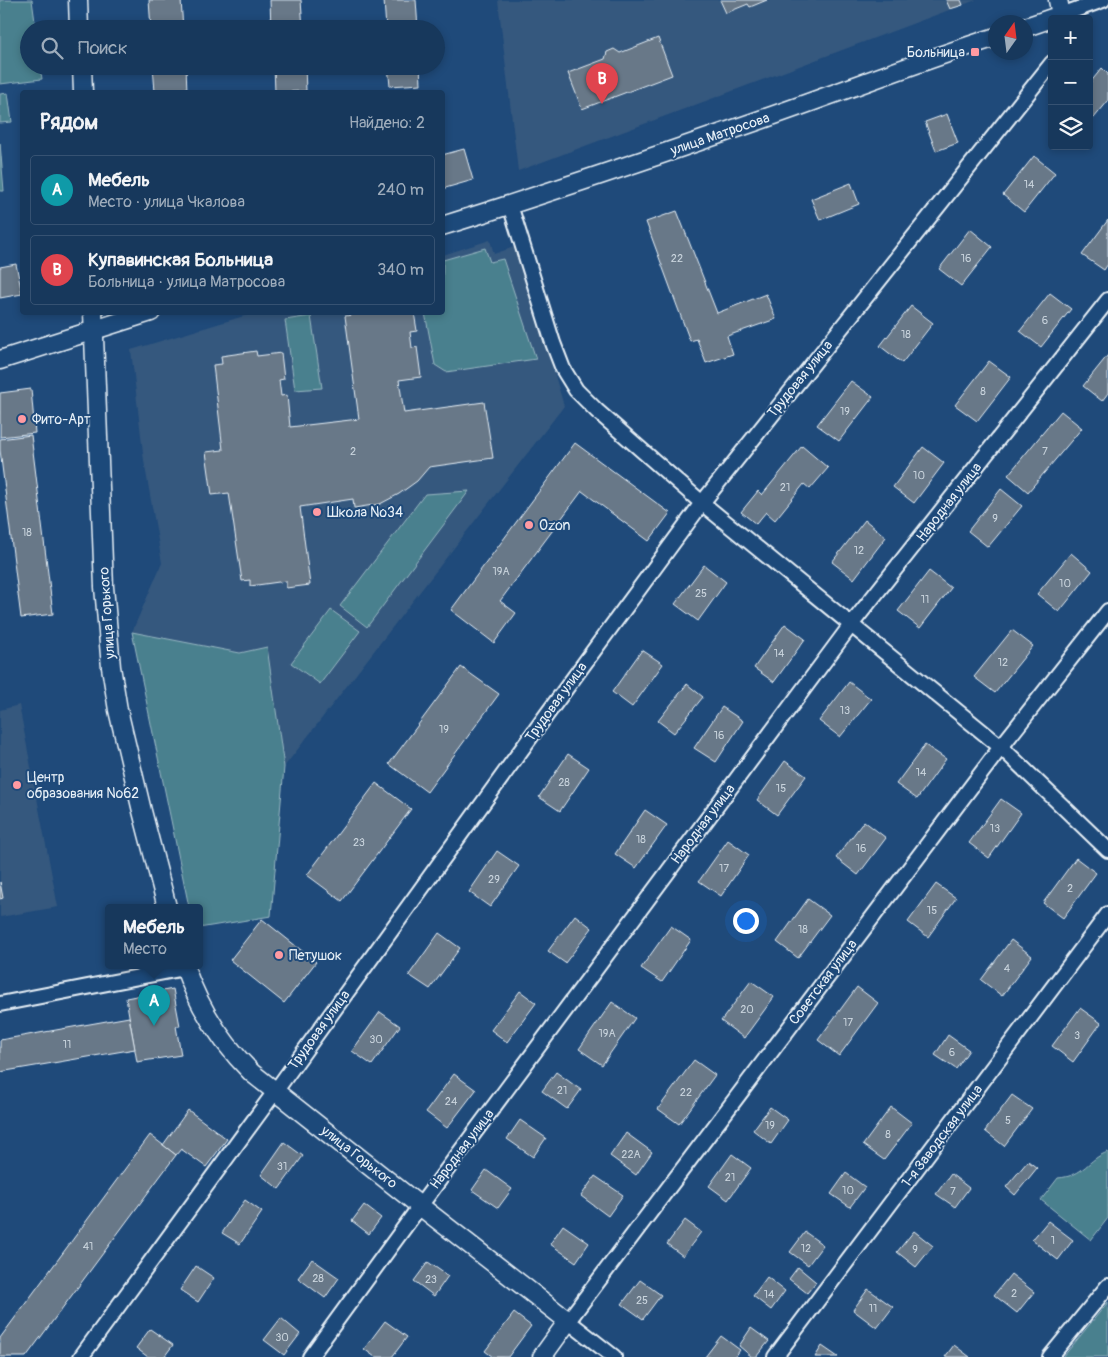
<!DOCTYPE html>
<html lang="ru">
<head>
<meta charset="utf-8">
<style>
	body { margin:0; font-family:Pangolin,sans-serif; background:#244365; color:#f1f3f6 }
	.controls { position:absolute; right:15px; top:15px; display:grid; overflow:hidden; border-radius:5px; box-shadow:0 2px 8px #0003 }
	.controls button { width:45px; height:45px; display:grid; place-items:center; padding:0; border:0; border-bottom:1px solid #365272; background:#17385c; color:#f1f3f6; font:25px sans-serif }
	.compass { position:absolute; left:988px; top:15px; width:45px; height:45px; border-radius:50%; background:#17385c; box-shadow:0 2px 8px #0003; rotate:14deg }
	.you { position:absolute; left:745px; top:920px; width:18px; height:18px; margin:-12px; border:4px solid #fff; border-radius:50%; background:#1a73e8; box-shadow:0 0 0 8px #1a73e833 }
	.badge { display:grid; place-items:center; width:32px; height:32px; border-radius:50%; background:#ff9aa2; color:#fff; font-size:16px; font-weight:700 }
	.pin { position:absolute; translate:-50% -41px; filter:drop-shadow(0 1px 2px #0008) }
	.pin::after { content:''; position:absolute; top:26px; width:18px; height:15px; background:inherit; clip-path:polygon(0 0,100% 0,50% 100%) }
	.popup { position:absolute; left:105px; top:904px; width:98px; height:65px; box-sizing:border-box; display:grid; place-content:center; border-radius:5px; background:#17385c; filter:drop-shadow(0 1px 4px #0005); font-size:16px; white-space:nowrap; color:#9eacbb }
	.popup b { font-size:19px; color:#f1f3f6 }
	.popup::after { content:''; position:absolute; left:50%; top:100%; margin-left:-10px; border:10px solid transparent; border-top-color:#17385c }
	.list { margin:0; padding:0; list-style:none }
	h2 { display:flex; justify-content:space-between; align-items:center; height:65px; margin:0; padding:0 20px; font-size:21px }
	h2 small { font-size:16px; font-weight:400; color:#9eacbb }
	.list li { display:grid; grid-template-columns:32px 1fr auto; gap:15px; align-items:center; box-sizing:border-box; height:70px; margin:0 10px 10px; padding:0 10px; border:1px solid #365272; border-radius:5px }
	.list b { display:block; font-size:19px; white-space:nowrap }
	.list p { margin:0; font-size:16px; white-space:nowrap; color:#9eacbb }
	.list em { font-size:16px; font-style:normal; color:#9eacbb }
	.icon { flex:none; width:28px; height:28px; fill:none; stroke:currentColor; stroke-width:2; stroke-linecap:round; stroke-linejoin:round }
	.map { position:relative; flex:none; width:1108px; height:1357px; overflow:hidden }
	.search { position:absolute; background:#17385c; box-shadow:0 2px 8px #0003; left:20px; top:20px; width:425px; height:55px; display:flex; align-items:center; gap:12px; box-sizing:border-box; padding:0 18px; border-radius:28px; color:#9eacbb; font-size:19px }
	.panel { position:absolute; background:#17385c; box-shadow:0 2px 8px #0003; left:20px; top:90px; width:425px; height:225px; border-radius:5px }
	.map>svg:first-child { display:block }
</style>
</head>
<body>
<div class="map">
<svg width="1108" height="1357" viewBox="0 0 1108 1357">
	<rect width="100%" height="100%" fill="#1f4a7a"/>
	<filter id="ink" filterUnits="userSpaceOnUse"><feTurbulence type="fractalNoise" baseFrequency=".02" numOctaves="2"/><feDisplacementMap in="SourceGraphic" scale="10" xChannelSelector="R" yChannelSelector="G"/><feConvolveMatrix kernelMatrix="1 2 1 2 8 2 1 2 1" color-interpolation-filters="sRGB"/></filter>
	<g filter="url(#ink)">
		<!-- built -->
		<g fill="#35587e">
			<path d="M498,0H976L518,171Z"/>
			<path d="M490,240L494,254L517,246L564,406L284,767L267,648L240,653L132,632L162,563L144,461L131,350L254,313L442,312L443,255Z"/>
			<path d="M19,705L58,907L0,917V710Z"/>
		</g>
		<!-- green -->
		<g fill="#4a808e" stroke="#99b8c3">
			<path d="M0,0H32L36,29H29V66H40L42,79L0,84Z"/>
			<path d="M8,93L12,122L0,123V94Z"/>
			<path d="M0,143L4,191H0Z"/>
			<path d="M485,248L490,262L503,259L536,359L446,372L435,365L425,313L442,312L443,260Z"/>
			<path d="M311,316L322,388L295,390L285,320Z"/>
			<path d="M469,491L367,627L340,606L425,494Z"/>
			<path d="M331,610L360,631L320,684L291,663Z"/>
			<path d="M132,632L240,653L267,647L284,767L271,916L199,928V907H189Z"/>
			<path d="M1108,1152V1218L1091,1240L1041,1200L1058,1178C1085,1176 1087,1159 1108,1152Z"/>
			<path d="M1108,1302V1357H1063Z"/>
		</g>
		<!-- building -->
		<g fill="#687888" stroke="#e8f1f8">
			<path d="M149,0H181L183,29H151Z"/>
			<path d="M270,0H301L303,29H271Z"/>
			<path d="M384,0H416L418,29H386Z"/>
			<path d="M720,0H767L750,7L748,4L726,13Z"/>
			<path d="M946,0H961L963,5L950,9Z"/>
			<path d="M658,38L672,75L582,109L568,73L605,59L607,52L614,49L620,53Z"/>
			<path d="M153,66H186L187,92H155Z"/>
			<path d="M274,66H305L306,91L275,92Z"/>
			<path d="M388,66H420L421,84L390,86Z"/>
			<path d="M1102,68L1108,74V101L1089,124V84Z"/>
			<path d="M947,114L958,143L936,151L925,122Z"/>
			<path d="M464,149L473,180L442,189V155Z"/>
			<path d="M1034,156L1055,173L1024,212L1003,195Z"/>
			<path d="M851,183L859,204L820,220L811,199Z"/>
			<path d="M677,211L717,313L766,294L776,319L727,336L733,354L706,363L697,339L690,341L646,222Z"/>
			<path d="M1108,220V264L1104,270L1082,255Z"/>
			<path d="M970,229L992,247L961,286L939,269Z"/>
			<path d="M16,264L22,294L0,298V267Z"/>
			<path d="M1050,293L1071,309L1041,347L1020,331Z"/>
			<path d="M911,306L933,323L902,363L880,346Z"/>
			<path d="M352,312H414L417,331L410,332L412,348L417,347L421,377L399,380L404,413L484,402L493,458L429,467L417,481L399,494L380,504L354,508L353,499L300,507L310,585L286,588V581L250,586V580L242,581L229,493L212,495L206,452L223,450L213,365L222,364L221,356L256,351L257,356L281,353L284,379L279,380L281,396L287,395L290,427L359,419L345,316L352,315Z"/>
			<path d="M1108,355V393L1102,401L1083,386Z"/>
			<path d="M989,361L1011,377L977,421L955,405Z"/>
			<path d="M851,381L873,397L839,441L817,425Z"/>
			<path d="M31,389L35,433L0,437V393Z"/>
			<path d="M1061,411L1082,428L1028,492L1008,475Z"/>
			<path d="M31,435L53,614L21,618L0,450V439Z"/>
			<path d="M575,443L670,513L649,541L582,491L500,601L516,613L494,643L451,610Z"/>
			<path d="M802,446L828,468L810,489L804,484L775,520L766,512L756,524L741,512L758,491L762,495Z"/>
			<path d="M923,447L944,463L914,503L893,487Z"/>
			<path d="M1001,489L1022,506L988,547L968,531Z"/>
			<path d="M865,520L886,537L854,579L832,562Z"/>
			<path d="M1071,553L1092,571L1059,612L1037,594Z"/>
			<path d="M704,565L726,582L698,621L675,604Z"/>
			<path d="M929,571L951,588L920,628L898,611Z"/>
			<path d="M785,624L805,639L774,682L754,668Z"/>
			<path d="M1012,630L1033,646L995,693L974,677Z"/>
			<path d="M642,650L663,664L632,707L612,692Z"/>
			<path d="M461,667L499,694L427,792L389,764Z"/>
			<path d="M849,682L871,699L840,737L819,721Z"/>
			<path d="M687,684L703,697L674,733L658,721Z"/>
			<path d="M722,707L743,721L716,762L694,748Z"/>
			<path d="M925,745L946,759L917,799L896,784Z"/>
			<path d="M568,754L589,768L560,811L539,797Z"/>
			<path d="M785,761L806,776L777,815L757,800Z"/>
			<path d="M376,783L411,809L342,901L307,875Z"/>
			<path d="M1001,799L1021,813L989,858L969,843Z"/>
			<path d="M645,810L667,825L636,868L615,854Z"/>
			<path d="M864,821L886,838L858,875L836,858Z"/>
			<path d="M728,840L749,855L721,896L699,881Z"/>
			<path d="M497,851L519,866L490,907L469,892Z"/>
			<path d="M1076,858L1096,873L1063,918L1043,903Z"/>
			<path d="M0,882L3,898L0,899Z"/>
			<path d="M936,884L956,898L928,937L908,922Z"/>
			<path d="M808,899L830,915L798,958L777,942Z"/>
			<path d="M575,915L592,928L565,963L548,951Z"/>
			<path d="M262,919L316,962L284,1003L230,960Z"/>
			<path d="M671,926L691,940L662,982L641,968Z"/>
			<path d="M439,933L460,948L430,989L409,975Z"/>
			<path d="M1011,940L1032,956L1002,996L981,980Z"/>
			<path d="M751,981L774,997L744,1038L721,1021Z"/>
			<path d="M857,987L878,1003L839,1056L818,1040Z"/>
			<path d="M173,989L180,1026H176L181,1055L137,1062L126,998Z"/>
			<path d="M520,991L536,1003L507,1042L491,1030Z"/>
			<path d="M612,1002L635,1018L602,1065L579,1049Z"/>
			<path d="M1080,1008L1101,1023L1073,1062L1052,1046Z"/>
			<path d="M380,1012L400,1026L372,1065L352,1051Z"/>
			<path d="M129,1017L135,1049L0,1072V1040Z"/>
			<path d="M948,1035L969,1050L956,1069L935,1055Z"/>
			<path d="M694,1060L715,1075L679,1124L658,1109Z"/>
			<path d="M556,1072L581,1090L567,1109L542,1091Z"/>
			<path d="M454,1074L476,1090L447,1128L426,1112Z"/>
			<path d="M1012,1095L1032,1109L1004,1146L985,1131Z"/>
			<path d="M770,1107L788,1120L771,1144L753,1130Z"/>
			<path d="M891,1107L912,1123L884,1160L863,1145Z"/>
			<path d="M188,1110L227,1139L206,1167L181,1149L176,1155L163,1145Z"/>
			<path d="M520,1120L546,1138L533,1157L507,1139Z"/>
			<path d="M626,1133L652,1152L636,1175L610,1156Z"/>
			<path d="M150,1135L176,1155L26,1357H0V1338Z"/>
			<path d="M284,1142L303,1156L279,1189L261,1175Z"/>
			<path d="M732,1154L751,1168L728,1200L709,1186Z"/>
			<path d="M1028,1161L1037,1168L1015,1195L1006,1187Z"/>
			<path d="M486,1170L512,1189L498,1208L472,1190Z"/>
			<path d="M846,1173L865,1187L850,1207L831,1194Z"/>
			<path d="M951,1174L969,1188L955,1207L936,1194Z"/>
			<path d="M595,1176L623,1195L608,1216L581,1196Z"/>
			<path d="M245,1200L262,1212L240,1244L222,1233Z"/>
			<path d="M364,1205L381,1218L369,1234L352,1221Z"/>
			<path d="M685,1220L701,1232L683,1256L667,1244Z"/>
			<path d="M1048,1221L1073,1240L1058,1260L1032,1240Z"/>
			<path d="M563,1225L589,1243L576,1262L550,1244Z"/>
			<path d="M914,1231L933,1246L916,1267L897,1252Z"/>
			<path d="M805,1232L823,1245L808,1265L790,1252Z"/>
			<path d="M312,1259L339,1278L325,1298L298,1278Z"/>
			<path d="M428,1262L448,1276L434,1296L414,1281Z"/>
			<path d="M196,1266L214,1278L198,1302L180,1290Z"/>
			<path d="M798,1267L816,1282L807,1293L789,1279Z"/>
			<path d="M1011,1274L1034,1292L1017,1313L994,1295Z"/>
			<path d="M767,1277L785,1291L771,1310L753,1296Z"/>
			<path d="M640,1280L661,1295L643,1319L622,1304Z"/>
			<path d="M868,1289L893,1307L877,1328L853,1310Z"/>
			<path d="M514,1313L531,1326L508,1357H493L485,1351Z"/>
			<path d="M281,1318L300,1334L284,1355L264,1340Z"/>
			<path d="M385,1321L407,1337L392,1357H375L364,1349Z"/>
			<path d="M751,1328L769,1341L756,1357H752L739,1346Z"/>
			<path d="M150,1329L173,1345L164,1357H148L136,1348Z"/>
			<path d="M721,1336L740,1350L735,1357H705Z"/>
			<path d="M954,1345L970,1357H945Z"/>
			<path d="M822,1346L838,1357H815Z"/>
		</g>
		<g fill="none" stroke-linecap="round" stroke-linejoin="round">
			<!-- minor casing -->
			<g stroke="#e8f1f8" stroke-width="18">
				<g id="minor">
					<path d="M1062,19L1061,15L1103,0"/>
					<path d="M510,205L553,343L563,369L576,390L597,411L702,503L1001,747L1108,850"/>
					<path d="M0,1004L185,968"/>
					<path d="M81,1357L282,1082L545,717L702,503L1052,63"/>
					<path d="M310,1357L420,1206L851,625L1108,300"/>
					<path d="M614,1357L568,1321L1001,747L1108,611"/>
					<path d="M775,1357L1108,914"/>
					<path d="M1050,1357L1108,1286"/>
				</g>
			</g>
			<!-- tertiary casing -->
			<g stroke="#e8f1f8" stroke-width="21">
				<g id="tertiary">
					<path d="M78,0L79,29"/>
					<path d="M1026,27L1061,15L1058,0"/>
					<path d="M82,66L83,92"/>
					<path d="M442,226C550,193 657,156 763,119C841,92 917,62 996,37"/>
					<path d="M93,312L104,587L111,667L118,710L142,811L167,907"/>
					<path d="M0,360L151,312"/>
					<path d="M184,965C198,1006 221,1042 252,1073L420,1206L568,1321L542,1357"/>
				</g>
			</g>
			<!-- minor -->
			<use href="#minor" stroke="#1f4a7a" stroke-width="14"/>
			<!-- tertiary -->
			<use href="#tertiary" stroke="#1f4a7a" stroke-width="18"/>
		</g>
	</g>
	<!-- markers -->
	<g fill="#ff9aa2" stroke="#1f4a7a" stroke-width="2">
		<rect x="970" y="47" width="10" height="10" rx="2.5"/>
		<circle cx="22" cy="419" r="5"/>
		<circle cx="317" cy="512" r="5"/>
		<circle cx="529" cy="525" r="5"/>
		<circle cx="17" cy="785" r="5"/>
		<circle cx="279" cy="955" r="5"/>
	</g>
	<g text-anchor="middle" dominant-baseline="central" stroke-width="4" stroke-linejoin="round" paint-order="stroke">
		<!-- number labels -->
		<g font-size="11" fill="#c8d3dc">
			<text x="1029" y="184">14</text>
			<text x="677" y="258">22</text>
			<text x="966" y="258">16</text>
			<text x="1045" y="320">6</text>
			<text x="906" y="334">18</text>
			<text x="983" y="391">8</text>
			<text x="845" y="411">19</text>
			<text x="353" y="451">2</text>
			<text x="1045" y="451">7</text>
			<text x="919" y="475">10</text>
			<text x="785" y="487">21</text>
			<text x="995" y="518">9</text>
			<text x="27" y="532">18</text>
			<text x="859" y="550">12</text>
			<text x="501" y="571">19А</text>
			<text x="1065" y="583">10</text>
			<text x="701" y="593">25</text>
			<text x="925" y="599">11</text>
			<text x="779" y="653">14</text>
			<text x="1003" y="662">12</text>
			<text x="845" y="710">13</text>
			<text x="444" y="729">19</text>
			<text x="719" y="735">16</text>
			<text x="921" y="772">14</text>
			<text x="564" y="782">28</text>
			<text x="781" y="788">15</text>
			<text x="995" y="828">13</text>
			<text x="641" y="839">18</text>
			<text x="359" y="842">23</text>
			<text x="861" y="848">16</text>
			<text x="724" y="868">17</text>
			<text x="494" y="879">29</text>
			<text x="1070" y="888">2</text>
			<text x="932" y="910">15</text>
			<text x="803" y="929">18</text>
			<text x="1007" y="968">4</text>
			<text x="747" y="1009">20</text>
			<text x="848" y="1022">17</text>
			<text x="607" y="1033">19А</text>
			<text x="1077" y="1035">3</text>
			<text x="376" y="1039">30</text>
			<text x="67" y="1044">11</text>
			<text x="952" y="1052">6</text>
			<text x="562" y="1090">21</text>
			<text x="686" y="1092">22</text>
			<text x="451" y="1101">24</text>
			<text x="1008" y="1120">5</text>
			<text x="770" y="1125">19</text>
			<text x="888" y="1134">8</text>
			<text x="631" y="1154">22А</text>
			<text x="282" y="1166">31</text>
			<text x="730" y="1177">21</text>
			<text x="848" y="1190">10</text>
			<text x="953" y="1191">7</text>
			<text x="1053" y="1240">1</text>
			<text x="88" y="1246">41</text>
			<text x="806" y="1248">12</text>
			<text x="915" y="1249">9</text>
			<text x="318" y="1278">28</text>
			<text x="431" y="1279">23</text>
			<text x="1014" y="1293">2</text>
			<text x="769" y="1294">14</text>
			<text x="642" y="1300">25</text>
			<text x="873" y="1308">11</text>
			<text x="282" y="1337">30</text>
		</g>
		<!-- poi labels -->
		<g font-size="14" fill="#e8f1f8" stroke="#1f4a7a" text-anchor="start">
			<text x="965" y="52" text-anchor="end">Больница</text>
			<text x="32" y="419">Фито-Арт</text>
			<text x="327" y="512">Школа №34</text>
			<text x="539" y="525">Ozon</text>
			<text x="27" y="777">Центр<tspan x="27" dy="16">образования №62</tspan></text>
			<text x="289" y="955">Петушок</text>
		</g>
		<!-- street labels -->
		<g font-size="14" fill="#e8f1f8" stroke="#1f4a7a">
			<text transform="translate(720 134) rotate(-19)">улица Матросова</text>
			<text transform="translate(800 379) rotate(-51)">Трудовая улица</text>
			<text transform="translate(949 502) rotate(-52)">Народная улица</text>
			<text transform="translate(107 613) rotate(-94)">улица Горького</text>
			<text transform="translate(556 702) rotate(-54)">Трудовая улица</text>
			<text transform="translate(703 824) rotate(-53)">Народная улица</text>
			<text transform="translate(823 982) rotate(-53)">Советская улица</text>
			<text transform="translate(319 1030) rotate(-54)">Трудовая улица</text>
			<text transform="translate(942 1136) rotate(-53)">1-я Заводская улица</text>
			<text transform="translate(462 1149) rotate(-53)">Народная улица</text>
			<text transform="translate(359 1157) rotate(38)">улица Горького</text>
		</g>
	</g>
</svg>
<div class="controls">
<button>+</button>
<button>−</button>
<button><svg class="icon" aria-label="layers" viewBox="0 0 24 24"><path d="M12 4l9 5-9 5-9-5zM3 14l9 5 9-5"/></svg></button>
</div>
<svg class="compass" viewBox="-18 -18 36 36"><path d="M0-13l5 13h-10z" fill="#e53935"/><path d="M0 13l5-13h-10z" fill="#9eacbb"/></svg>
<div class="you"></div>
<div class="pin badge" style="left:154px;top:1026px;background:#0f9aa8">A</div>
<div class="popup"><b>Мебель</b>Место</div>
<div class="pin badge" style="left:602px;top:104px;background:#e0444e">B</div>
<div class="search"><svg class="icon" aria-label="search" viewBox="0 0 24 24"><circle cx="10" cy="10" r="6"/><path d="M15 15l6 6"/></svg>Поиск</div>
<section class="panel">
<h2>Рядом<small>Найдено: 2</small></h2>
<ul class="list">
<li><span class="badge" style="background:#0f9aa8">A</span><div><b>Мебель</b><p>Место · улица Чкалова</p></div><em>240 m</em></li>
<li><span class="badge" style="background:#e0444e">B</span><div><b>Купавинская Больница</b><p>Больница · улица Матросова</p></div><em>340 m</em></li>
</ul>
</section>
</div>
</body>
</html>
